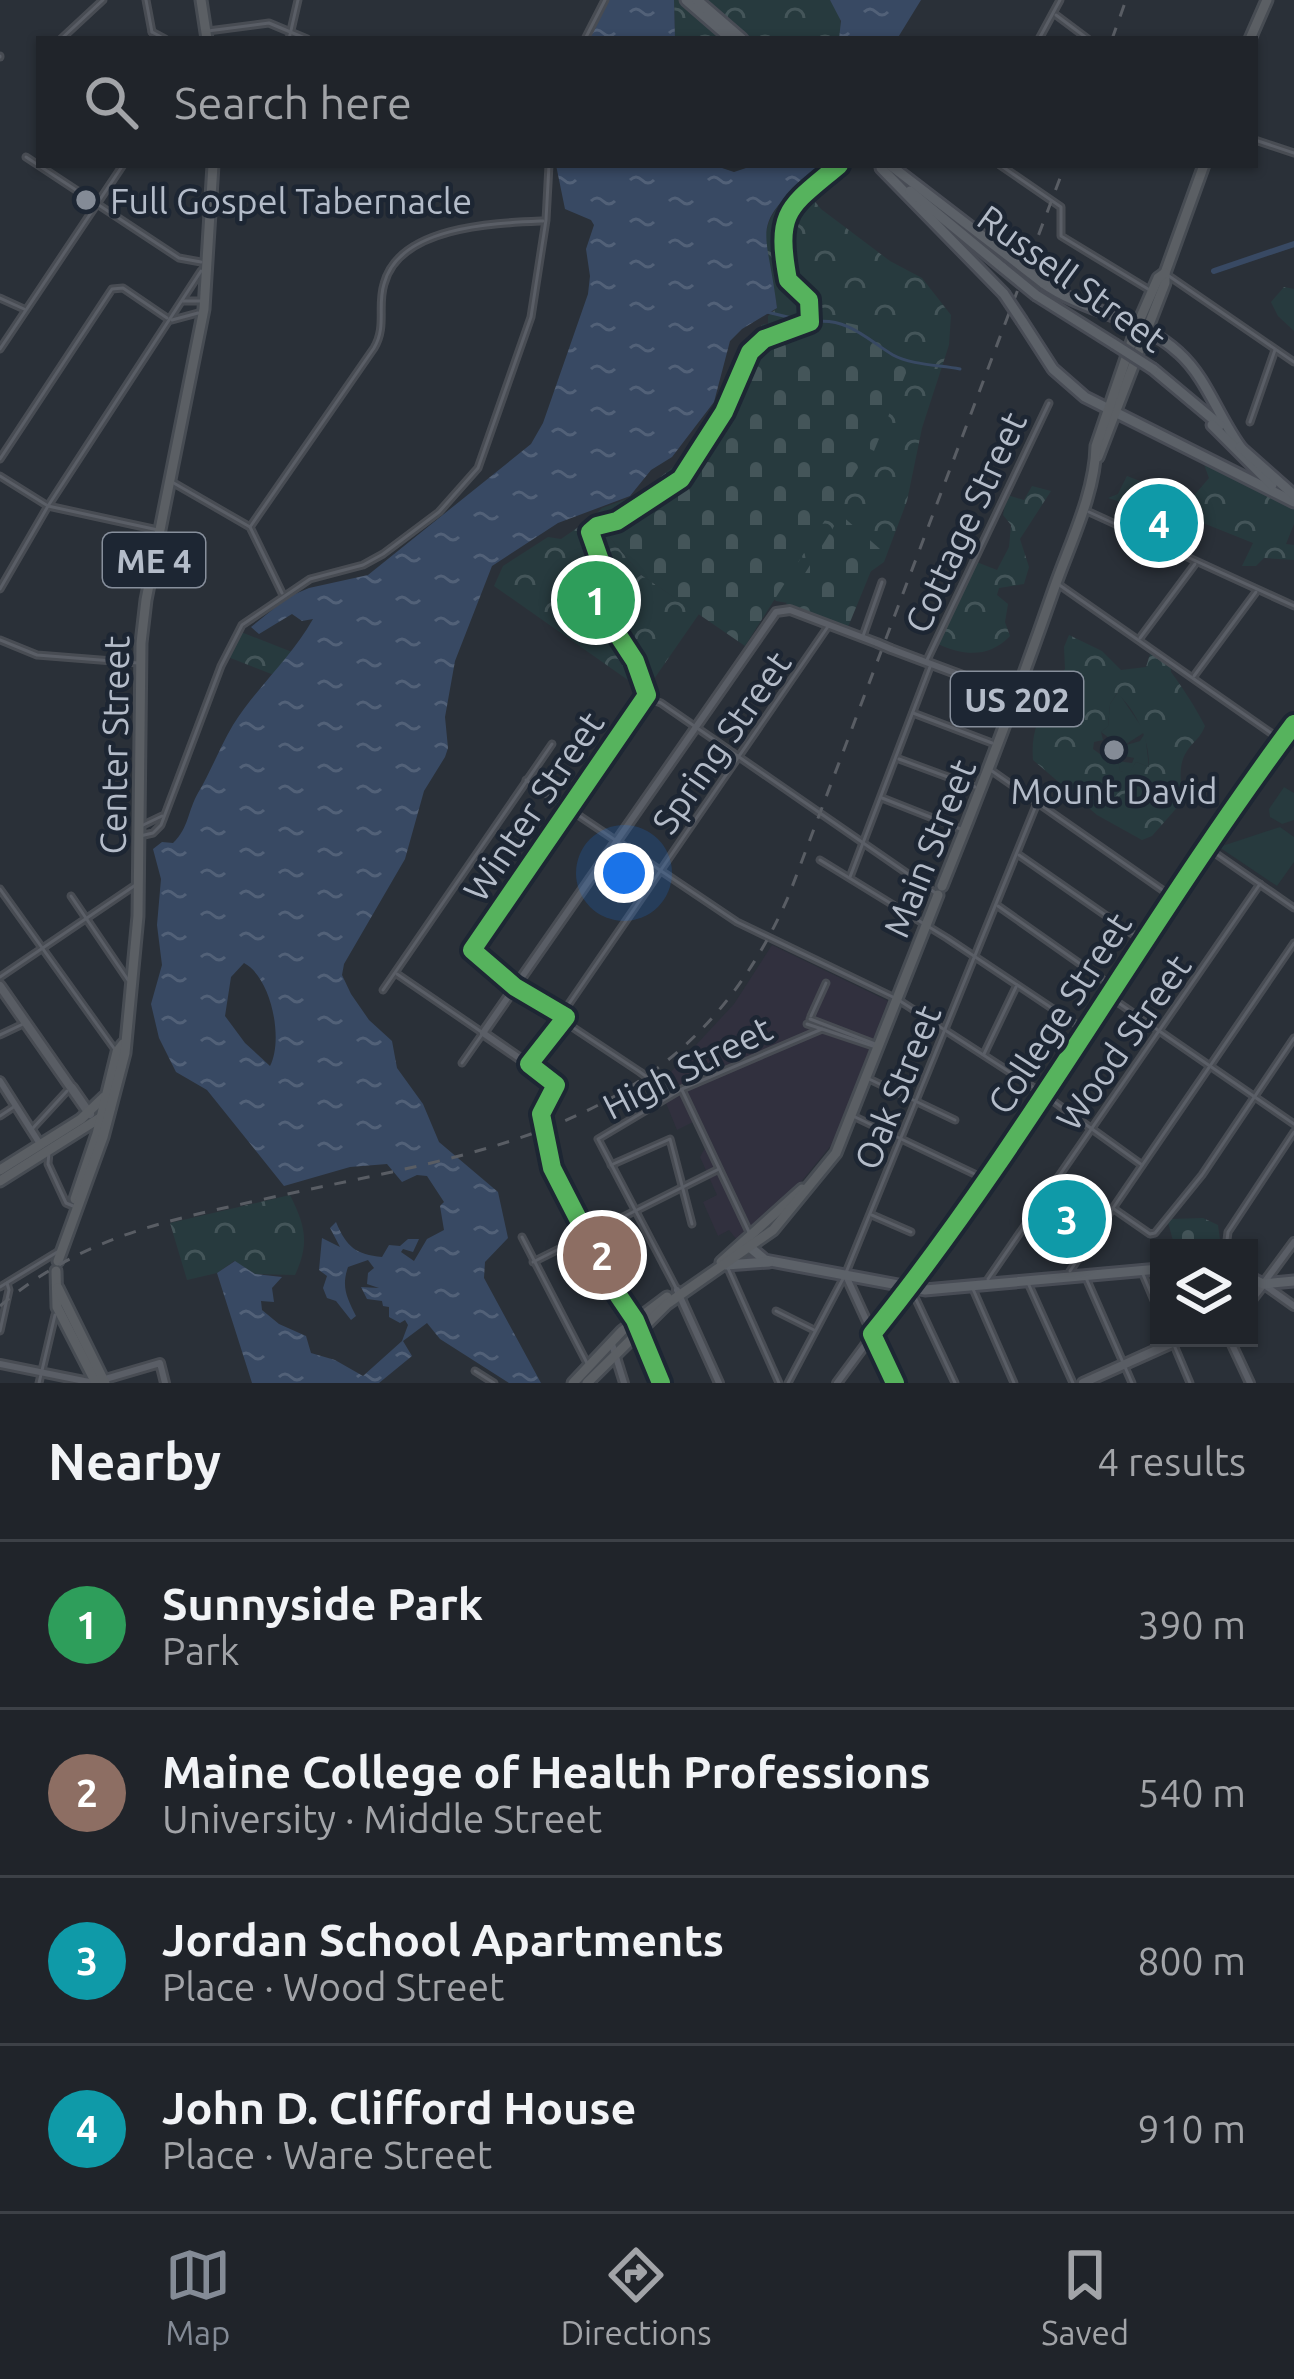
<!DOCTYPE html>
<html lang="en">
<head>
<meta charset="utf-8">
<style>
	body { margin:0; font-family:Ubuntu,sans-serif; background:#282c32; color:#f1f3f6 }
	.controls { position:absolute; right:36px; bottom:36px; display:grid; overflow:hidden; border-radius:0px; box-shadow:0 3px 9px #0004 }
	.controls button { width:108px; height:108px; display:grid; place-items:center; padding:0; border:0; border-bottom:3px solid #3d4147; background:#20242a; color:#f1f3f6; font:60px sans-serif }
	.you { position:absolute; left:624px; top:873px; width:42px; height:42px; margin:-30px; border:9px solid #fff; border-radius:50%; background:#1a73e8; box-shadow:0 0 0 18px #1a73e833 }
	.badge { display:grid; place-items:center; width:78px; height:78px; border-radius:50%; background:#848b96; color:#fff; font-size:39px; font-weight:700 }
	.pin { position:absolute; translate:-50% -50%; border:6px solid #fff; box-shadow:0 3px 12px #0006 }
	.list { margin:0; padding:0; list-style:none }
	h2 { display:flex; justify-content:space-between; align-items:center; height:156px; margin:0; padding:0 48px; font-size:51px }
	h2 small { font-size:39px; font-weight:400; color:#a2a4a8 }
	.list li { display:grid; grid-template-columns:78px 1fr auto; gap:36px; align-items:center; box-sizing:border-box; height:168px; padding:0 48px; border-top:3px solid #3d4147 }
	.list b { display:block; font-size:45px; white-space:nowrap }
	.list p { margin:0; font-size:39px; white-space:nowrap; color:#a2a4a8 }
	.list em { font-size:39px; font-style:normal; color:#a2a4a8 }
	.icon { flex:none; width:66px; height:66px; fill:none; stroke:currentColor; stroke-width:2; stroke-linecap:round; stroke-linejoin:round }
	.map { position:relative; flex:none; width:1294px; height:1383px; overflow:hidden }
	.search { position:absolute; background:#20242a; box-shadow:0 3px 9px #0004; left:36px; right:36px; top:36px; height:132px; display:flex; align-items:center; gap:30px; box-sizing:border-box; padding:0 42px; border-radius:0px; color:#a2a4a8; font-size:45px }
	.sheet { height:828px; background:#20242a }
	nav { display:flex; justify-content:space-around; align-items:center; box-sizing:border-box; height:168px; border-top:3px solid #3d4147; background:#20242a; font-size:33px; color:#a2a4a8 }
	nav a { display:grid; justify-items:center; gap:6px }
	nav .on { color:#848b96 }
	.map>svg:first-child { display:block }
</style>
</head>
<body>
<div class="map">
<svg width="1294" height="1383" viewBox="0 0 1294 1383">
	<defs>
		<pattern id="forest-crowns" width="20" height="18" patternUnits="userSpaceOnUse" patternTransform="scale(3)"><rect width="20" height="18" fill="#273a3e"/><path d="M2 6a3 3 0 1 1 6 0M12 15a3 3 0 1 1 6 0" fill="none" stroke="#445559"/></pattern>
		<pattern id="cemetery-stones" width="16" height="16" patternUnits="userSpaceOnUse" patternTransform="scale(3)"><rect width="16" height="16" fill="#273a3e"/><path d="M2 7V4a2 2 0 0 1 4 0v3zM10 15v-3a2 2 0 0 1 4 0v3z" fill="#445559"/></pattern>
		<pattern id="water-ripples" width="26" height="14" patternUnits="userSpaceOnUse" patternTransform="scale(3)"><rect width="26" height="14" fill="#384963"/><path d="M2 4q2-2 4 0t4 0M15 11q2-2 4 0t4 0" fill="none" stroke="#526178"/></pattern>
	</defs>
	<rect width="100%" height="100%" fill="#2a3038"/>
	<!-- medical -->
	<path fill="#31303e" d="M772,945L888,1001L833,1143L792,1193L737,1240L729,1230L718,1236L703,1202L717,1195L700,1157L710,1139L699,1119L677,1130L666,1103L678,1095L677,1086L669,1074L734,1004Z"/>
	<!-- green -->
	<g fill="#273a3e">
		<path d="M1118,692L1145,732L1123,746L1140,741L1145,733L1149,767L1136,762L1129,774L1120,771L1118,761L1132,763L1134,758L1124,756V749L1101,732L1108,726L1110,704Z"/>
		<path d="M1284,787L1294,793V820L1282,824L1270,817L1269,809Z"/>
		<path d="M1280,827L1294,837V862L1277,886L1219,847Z"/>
	</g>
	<!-- forest -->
	<g fill="url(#forest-crowns)" fill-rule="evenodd">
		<path d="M674,0H830C840,11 843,25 839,39H675Z"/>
		<path d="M800,183L821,209L890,261L922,278L951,315L949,345L922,428L907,501L884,562L870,572L851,614L776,601L766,590L768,316L777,308C769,247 747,231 800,183Z"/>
		<path d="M1284,287L1294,289V331L1278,316L1271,302Z"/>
		<path d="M1202,459L1294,508V524L1286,544L1294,545V560L1264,558L1256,566H1242L1253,543L1178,513L1169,517L1108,498L1118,494L1127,476L1173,494L1177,503L1186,505L1209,478Z"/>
		<path d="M1032,486L1051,491L1020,539L1029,567L1024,584L999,588L997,595L1008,604L1005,622L1010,636C989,658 964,656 938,644L974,561L997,570L1009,547L1011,525L1003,515L1007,495L1024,500Z"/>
		<path d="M593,517L640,574L699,614L645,692L494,586L503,566L548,537L561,539Z"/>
		<path d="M241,632L292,652H293L274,675L228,657Z"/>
		<path d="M1069,635L1102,651L1121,670L1146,667L1151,651L1171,665V672C1185,691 1195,707 1205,726C1200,739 1194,740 1187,751C1176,767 1183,787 1181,803L1152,836L1142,840L1097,815L1033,760C1031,735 1037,715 1055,698L1050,686L1065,669L1064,647ZM1117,693C1136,710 1150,740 1149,767L1136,762L1129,773L1120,771L1118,761L1108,760L1093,749L1094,742L1103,740L1101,732L1108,726L1110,704Z"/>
		<path d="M290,1195C305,1225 310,1243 295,1275L255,1274L234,1261L217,1273L187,1280L170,1223Z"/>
	</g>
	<!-- cemetery -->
	<g fill="url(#cemetery-stones)">
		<path d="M809,315L857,325L913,356L874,451L870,449L745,646L640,574L593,517L602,508L638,495L683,459L713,420L741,351L763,324L790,323Z"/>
		<path d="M841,515L880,549L848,627L786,604Z"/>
		<path d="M1203,1218L1218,1225L1221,1248H1175L1168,1222L1171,1219Z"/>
	</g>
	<!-- water -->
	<g fill="url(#water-ripples)" fill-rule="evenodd">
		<path d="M608,0H674L675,39H588Z"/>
		<path d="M830,0H921L897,39H839L841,21Z"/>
		<path d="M556,165H713L734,172L755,165H820C747,230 766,220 777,308L742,329L730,341L714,402L672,457L651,470L630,496L558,523L492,566L455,661L445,717L448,748L445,757L424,791L405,859L344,964L342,975L351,994L369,1020L392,1041L397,1068L423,1104L439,1142L498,1192L508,1238L485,1262L484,1278L541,1383H509L440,1339L427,1323L403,1341L412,1356L379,1383H252L217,1273L235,1261L255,1274L282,1277L272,1288L274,1302L261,1301L262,1310L279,1324L306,1336L311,1353L335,1360L363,1376L402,1341L408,1325L405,1320L400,1323L389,1317V1307L383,1306L382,1301L367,1299L361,1287L379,1288L367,1284L368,1273L374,1268L368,1260L348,1267C341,1287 347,1298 356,1316L351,1320L336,1301L327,1298L323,1288L327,1276L319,1270L322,1238L340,1247L330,1228L336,1222C347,1248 356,1254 382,1257L389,1245L400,1246L408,1239H419L413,1252L403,1249L401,1252L414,1261L427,1239L444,1230L440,1206L444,1202L427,1176L417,1175L402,1182L387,1164L350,1167L284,1186L207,1090L176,1072L159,1038L151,1004L162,965L157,925L161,879L153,849L162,842L173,843C189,828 188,810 198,793C211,771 220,747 233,725C257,687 291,658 313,619L302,621L292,614L259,634L251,627L288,597L309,588L368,575L531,444L543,423L588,294L590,276L586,249L594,225L591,220L565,209ZM244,963C271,977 284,1039 270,1066L245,1043L225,1016L231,977Z"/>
	</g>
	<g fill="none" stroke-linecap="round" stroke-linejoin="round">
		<!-- stream -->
		<g stroke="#384963" stroke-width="3">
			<path d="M767,312L800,320"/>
			<path d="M814,322C847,317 868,340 893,355C911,365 940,365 960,369"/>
		</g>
		<!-- canal -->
		<path stroke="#384963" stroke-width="6" d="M1214,271L1294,244"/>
		<!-- minor casing -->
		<g stroke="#484c53" stroke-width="9">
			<g id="minor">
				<path d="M146,0L152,32"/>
				<path d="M1056,15L1088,39"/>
				<path d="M208,31L269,23L307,39"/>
				<path d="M152,32L165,39"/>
				<path d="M61,39L103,0"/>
				<path d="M289,39L298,0"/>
				<path d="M585,39L605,0"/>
				<path d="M1039,39L1060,0"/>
				<path d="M0,56V57"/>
				<path d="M1255,140L1294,153"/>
				<path d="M26,157L179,258L201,262"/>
				<path d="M1000,165L1061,207V236L1148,289"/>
				<path d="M1166,274L1294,362"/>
				<path d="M0,298L24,309"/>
				<path d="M183,301H203"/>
				<path d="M172,320L198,313"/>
				<path d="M0,349L123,165"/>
				<path d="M1250,422L1275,350"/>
				<path d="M0,459L112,289L123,288L167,318"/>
				<path d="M0,476L48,506L158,530"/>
				<path d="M172,482L250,527L282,593"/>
				<path d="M1089,512L1294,606"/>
				<path d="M250,527L374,348C387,326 377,307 384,284C399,226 495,223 543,221"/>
				<path d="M1058,584L1281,740"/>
				<path d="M0,589L48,506L201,271"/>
				<path d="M863,636L882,582"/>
				<path d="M1140,638L1195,564"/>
				<path d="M0,640L37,655L138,663"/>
				<path d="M927,660L1049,403"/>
				<path d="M1194,676L1256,592"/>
				<path d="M913,713L992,743"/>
				<path d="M899,759L975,787"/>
				<path d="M992,771L1171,896"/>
				<path d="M526,780L737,922L897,999L1042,1093L1142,1165"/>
				<path d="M882,798L963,830"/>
				<path d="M139,827L162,816"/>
				<path d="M140,836L153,833L161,825L221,666L242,625L310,579L363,565L383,554L439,512L478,468L531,317L546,220L549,165"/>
				<path d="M1209,849L1294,908"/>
				<path d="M1019,855L1144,942"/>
				<path d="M820,860L947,938L1086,1031"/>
				<path d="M850,877L930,667"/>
				<path d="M0,889L116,1051"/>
				<path d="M71,896L128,980"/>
				<path d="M998,906L1113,987"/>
				<path d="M397,974L483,1033L462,1063"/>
				<path d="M0,977L137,884"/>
				<path d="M383,990L552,744"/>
				<path d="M1110,997L1294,1124"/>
				<path d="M811,1016L826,983"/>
				<path d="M810,1019L875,1044"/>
				<path d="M807,1024L876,1047"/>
				<path d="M0,1035L23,1024"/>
				<path d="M984,1054L1016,987"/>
				<path d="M529,1062L829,625"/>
				<path d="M640,1072L509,985L474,956L647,698L661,703L937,894"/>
				<path d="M867,1078L955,1120"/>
				<path d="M656,1084L674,1092"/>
				<path d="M682,1090L750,1234"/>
				<path d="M0,1116L15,1106"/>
				<path d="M853,1116L985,1179"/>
				<path d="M33,1128L67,1091"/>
				<path d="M49,1152L48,1164L66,1203L73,1206"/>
				<path d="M611,1165L670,1139L692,1224"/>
				<path d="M1114,1209L1150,1234L1155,1233L1202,1175L1294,1038"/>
				<path d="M872,1215L911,1232"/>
				<path d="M522,1237L587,1363"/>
				<path d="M1226,1248L1228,1232L1294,1132"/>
				<path d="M533,1262L719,1169"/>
				<path d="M727,1266L779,1383"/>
				<path d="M1070,1271L1294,943"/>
				<path d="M1142,1272L1159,1312"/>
				<path d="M1086,1278L1132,1383"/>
				<path d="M988,1279L1260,884"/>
				<path d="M1028,1283L1073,1383"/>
				<path d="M0,1287L59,1251"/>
				<path d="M676,1288L598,1139L682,1089L822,1029"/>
				<path d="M973,1289L1014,1383"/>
				<path d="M913,1293L955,1383"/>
				<path d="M776,1311L814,1330"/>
				<path d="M0,1331L9,1290L7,1283"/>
				<path d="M1171,1338L1190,1383"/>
				<path d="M475,1371L494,1383"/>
				<path d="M39,1383L55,1315"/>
				<path d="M788,1383L845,1275L1037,803"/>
			</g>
		</g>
		<!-- tertiary casing -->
		<g stroke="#484c53" stroke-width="12">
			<g id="tertiary">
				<path d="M891,649L1014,695"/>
				<path d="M0,1081L40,1144"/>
				<path d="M1294,1242L1263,1284L1294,1306"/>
				<path d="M847,1278L895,1383"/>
				<path d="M677,1290L719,1383"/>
				<path d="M635,1321C600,1255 548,1190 540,1113L555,1089L554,1082L483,1033L776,612L790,610L877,643"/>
				<path d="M640,1334L661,1383"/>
				<path d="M1229,1338L1250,1383"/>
				<path d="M611,1341L624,1383"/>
				<path d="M0,1364L94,1383"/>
				<path d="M102,1380L160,1363L165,1383"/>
				<path d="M837,1383L908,1287"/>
			</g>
		</g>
		<!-- secondary casing -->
		<g stroke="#484c53" stroke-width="14">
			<g id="secondary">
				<path d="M0,986L88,1112"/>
				<path d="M72,1088L90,1114"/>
				<path d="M908,1287L989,1180L1144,942L1294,724"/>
				<path d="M1249,1302L1263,1284"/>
				<path d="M1083,1383L1183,1338"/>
			</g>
		</g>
		<!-- primary casing -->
		<g stroke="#484c55" stroke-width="15">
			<g id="primary">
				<path d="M686,0L731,39"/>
				<path d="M697,0L742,39"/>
				<path d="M890,165L1007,255"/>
				<path d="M881,168L1004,294"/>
				<path d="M910,191L1003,268"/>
				<path d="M1043,283C1086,313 1142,318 1179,353C1207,378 1219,419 1242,449"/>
				<path d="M1036,295L1114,344"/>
				<path d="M1022,321L1053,369L1085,397L1294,502"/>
				<path d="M1153,369L1220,425"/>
				<path d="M1212,425L1272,485"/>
				<path d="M1240,447L1294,495"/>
				<path d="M745,1243L765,1260L925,1290L1159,1269"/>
				<path d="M726,1265L769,1262"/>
				<path d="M1249,1277L1263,1284L1294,1281"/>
			</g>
		</g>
		<!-- trunk casing -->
		<g stroke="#474c53" stroke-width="15">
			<g id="trunk">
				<path d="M201,0L207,39"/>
				<path d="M1250,39L1267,0"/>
				<path d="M1098,457L1165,283V273L1204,165"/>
				<path d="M942,886C982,787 1020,687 1055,586C1071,541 1095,493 1096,446L1137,326L1158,278L1165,273"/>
				<path d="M0,1170L81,1119L104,1097"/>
				<path d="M0,1181L103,1116"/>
				<path d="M75,1199L97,1134L117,1052L123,1044"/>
				<path d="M58,1261L103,1137L125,1053L138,916L141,643L146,600L204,309L213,165"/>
				<path d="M721,1262L802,1189"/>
				<path d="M56,1271L57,1307L96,1383"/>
				<path d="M58,1288L105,1383"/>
				<path d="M573,1383L622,1331L667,1297"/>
				<path d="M587,1383L667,1304L773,1230L836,1153L938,895"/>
			</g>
		</g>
		<!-- minor -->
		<use href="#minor" stroke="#5a5e66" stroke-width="3"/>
		<!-- tertiary -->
		<use href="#tertiary" stroke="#5a5e66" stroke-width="6"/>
		<!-- secondary -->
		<use href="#secondary" stroke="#595d64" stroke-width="8"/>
		<!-- primary -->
		<use href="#primary" stroke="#5c6168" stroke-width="9"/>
		<!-- trunk -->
		<use href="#trunk" stroke="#5b5f64" stroke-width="9"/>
		<!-- rail -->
		<g stroke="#595d64" stroke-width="3" stroke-dasharray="12 12" stroke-linecap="butt">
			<path d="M1112,39L1126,0"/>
			<path d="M0,1306C81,1238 160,1222 260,1200C484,1150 685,1135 789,895L1065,165"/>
		</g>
		<!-- minor-bridge casing -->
		<g stroke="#484c53" stroke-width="9" stroke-linecap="butt">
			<path id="minor-bridge" d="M640,1072L655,1083"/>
		</g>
		<!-- tertiary-bridge casing -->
		<g stroke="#484c53" stroke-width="12" stroke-linecap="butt">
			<path id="tertiary-bridge" d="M877,643L891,649"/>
		</g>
		<!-- primary-bridge casing -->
		<g stroke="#484c55" stroke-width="15" stroke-linecap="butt">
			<g id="primary-bridge">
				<path d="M1007,255L1043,283"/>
				<path d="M1003,268L1036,295"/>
				<path d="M1004,294L1022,321"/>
				<path d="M1114,344L1153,369"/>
			</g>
		</g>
		<!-- minor-bridge -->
		<use href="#minor-bridge" stroke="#5a5e66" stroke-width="3"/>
		<!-- tertiary-bridge -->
		<use href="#tertiary-bridge" stroke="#5a5e66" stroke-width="6"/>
		<!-- primary-bridge -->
		<use href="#primary-bridge" stroke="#5c6168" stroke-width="9"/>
		<!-- cycleway casing -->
		<g stroke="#1d2633" stroke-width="26">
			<g id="cycleway">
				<path d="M661,1383L635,1320L614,1289L552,1168L541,1114L556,1085L529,1064L566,1017L515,987L472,950L647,695L635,661L603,612V569L590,532L597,526L617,521L681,479L724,412L750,352L764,339L810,322L809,300L788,280C775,210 789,207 839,165"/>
				<path d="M895,1383L872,1334C1028,1141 1146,922 1294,724"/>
			</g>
		</g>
		<!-- cycleway -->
		<use href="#cycleway" stroke="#56b35d" stroke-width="18"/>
	</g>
	<!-- markers -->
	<g fill="#848b96" stroke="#1d2633" stroke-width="4.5">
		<circle cx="86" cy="200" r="12"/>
		<circle cx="1114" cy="750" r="12"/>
	</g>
	<g text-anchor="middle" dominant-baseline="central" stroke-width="9" stroke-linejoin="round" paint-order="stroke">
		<!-- shield labels -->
		<g fill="#1d2633" stroke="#878f9c" stroke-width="3">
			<rect x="103" y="533" width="102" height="54" rx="9"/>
			<rect x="951" y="672" width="132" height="54" rx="9"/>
		</g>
		<g font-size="33" font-weight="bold" fill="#b4bcc9">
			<text x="154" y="560">ME 4</text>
			<text x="1017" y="699">US 202</text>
		</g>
		<!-- poi labels -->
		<g font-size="36" fill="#b4bcc9" stroke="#1d2633" text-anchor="start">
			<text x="110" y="200">Full Gospel Tabernacle</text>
			<text x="1114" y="790" text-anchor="middle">Mount David</text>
		</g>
		<!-- street labels -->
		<g font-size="36" fill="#b4bcc9" stroke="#1d2633">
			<text transform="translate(1072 278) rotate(36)">Russell Street</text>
			<text transform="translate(965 522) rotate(-65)">Cottage Street</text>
			<text transform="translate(721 742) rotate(-55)">Spring Street</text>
			<text transform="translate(114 745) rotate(-89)">Center Street</text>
			<text transform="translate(533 806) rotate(-56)">Winter Street</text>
			<text transform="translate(929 848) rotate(-68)">Main Street</text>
			<text transform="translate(1059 1013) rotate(-57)">College Street</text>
			<text transform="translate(1123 1042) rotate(-55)">Wood Street</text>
			<text transform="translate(687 1067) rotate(-27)">High Street</text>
			<text transform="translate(897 1087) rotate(-68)">Oak Street</text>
		</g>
	</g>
</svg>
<div class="controls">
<button><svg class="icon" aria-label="layers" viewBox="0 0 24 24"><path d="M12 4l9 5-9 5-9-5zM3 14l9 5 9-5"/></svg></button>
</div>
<div class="you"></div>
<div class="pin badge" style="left:596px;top:600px;background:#2e9e5b">1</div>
<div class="pin badge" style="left:602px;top:1255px;background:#8d6e63">2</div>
<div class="pin badge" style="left:1067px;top:1219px;background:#0f9aa8">3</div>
<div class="pin badge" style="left:1159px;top:523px;background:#0f9aa8">4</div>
<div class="search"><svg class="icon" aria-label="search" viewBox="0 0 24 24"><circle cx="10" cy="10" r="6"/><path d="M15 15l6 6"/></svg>Search here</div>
</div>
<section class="sheet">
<h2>Nearby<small>4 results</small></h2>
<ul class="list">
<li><span class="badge" style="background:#2e9e5b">1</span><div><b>Sunnyside Park</b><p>Park</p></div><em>390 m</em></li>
<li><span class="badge" style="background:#8d6e63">2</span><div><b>Maine College of Health Professions</b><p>University · Middle Street</p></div><em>540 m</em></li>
<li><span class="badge" style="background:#0f9aa8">3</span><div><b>Jordan School Apartments</b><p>Place · Wood Street</p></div><em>800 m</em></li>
<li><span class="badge" style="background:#0f9aa8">4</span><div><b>John D. Clifford House</b><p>Place · Ware Street</p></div><em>910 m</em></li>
</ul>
</section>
<nav>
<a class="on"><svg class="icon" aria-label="map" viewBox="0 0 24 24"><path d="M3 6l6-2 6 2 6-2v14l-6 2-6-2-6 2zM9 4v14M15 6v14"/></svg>Map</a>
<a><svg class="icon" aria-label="directions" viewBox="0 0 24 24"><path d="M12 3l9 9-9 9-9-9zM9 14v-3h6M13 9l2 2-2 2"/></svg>Directions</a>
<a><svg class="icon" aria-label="saved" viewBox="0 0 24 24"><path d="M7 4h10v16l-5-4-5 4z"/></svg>Saved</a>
</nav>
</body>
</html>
